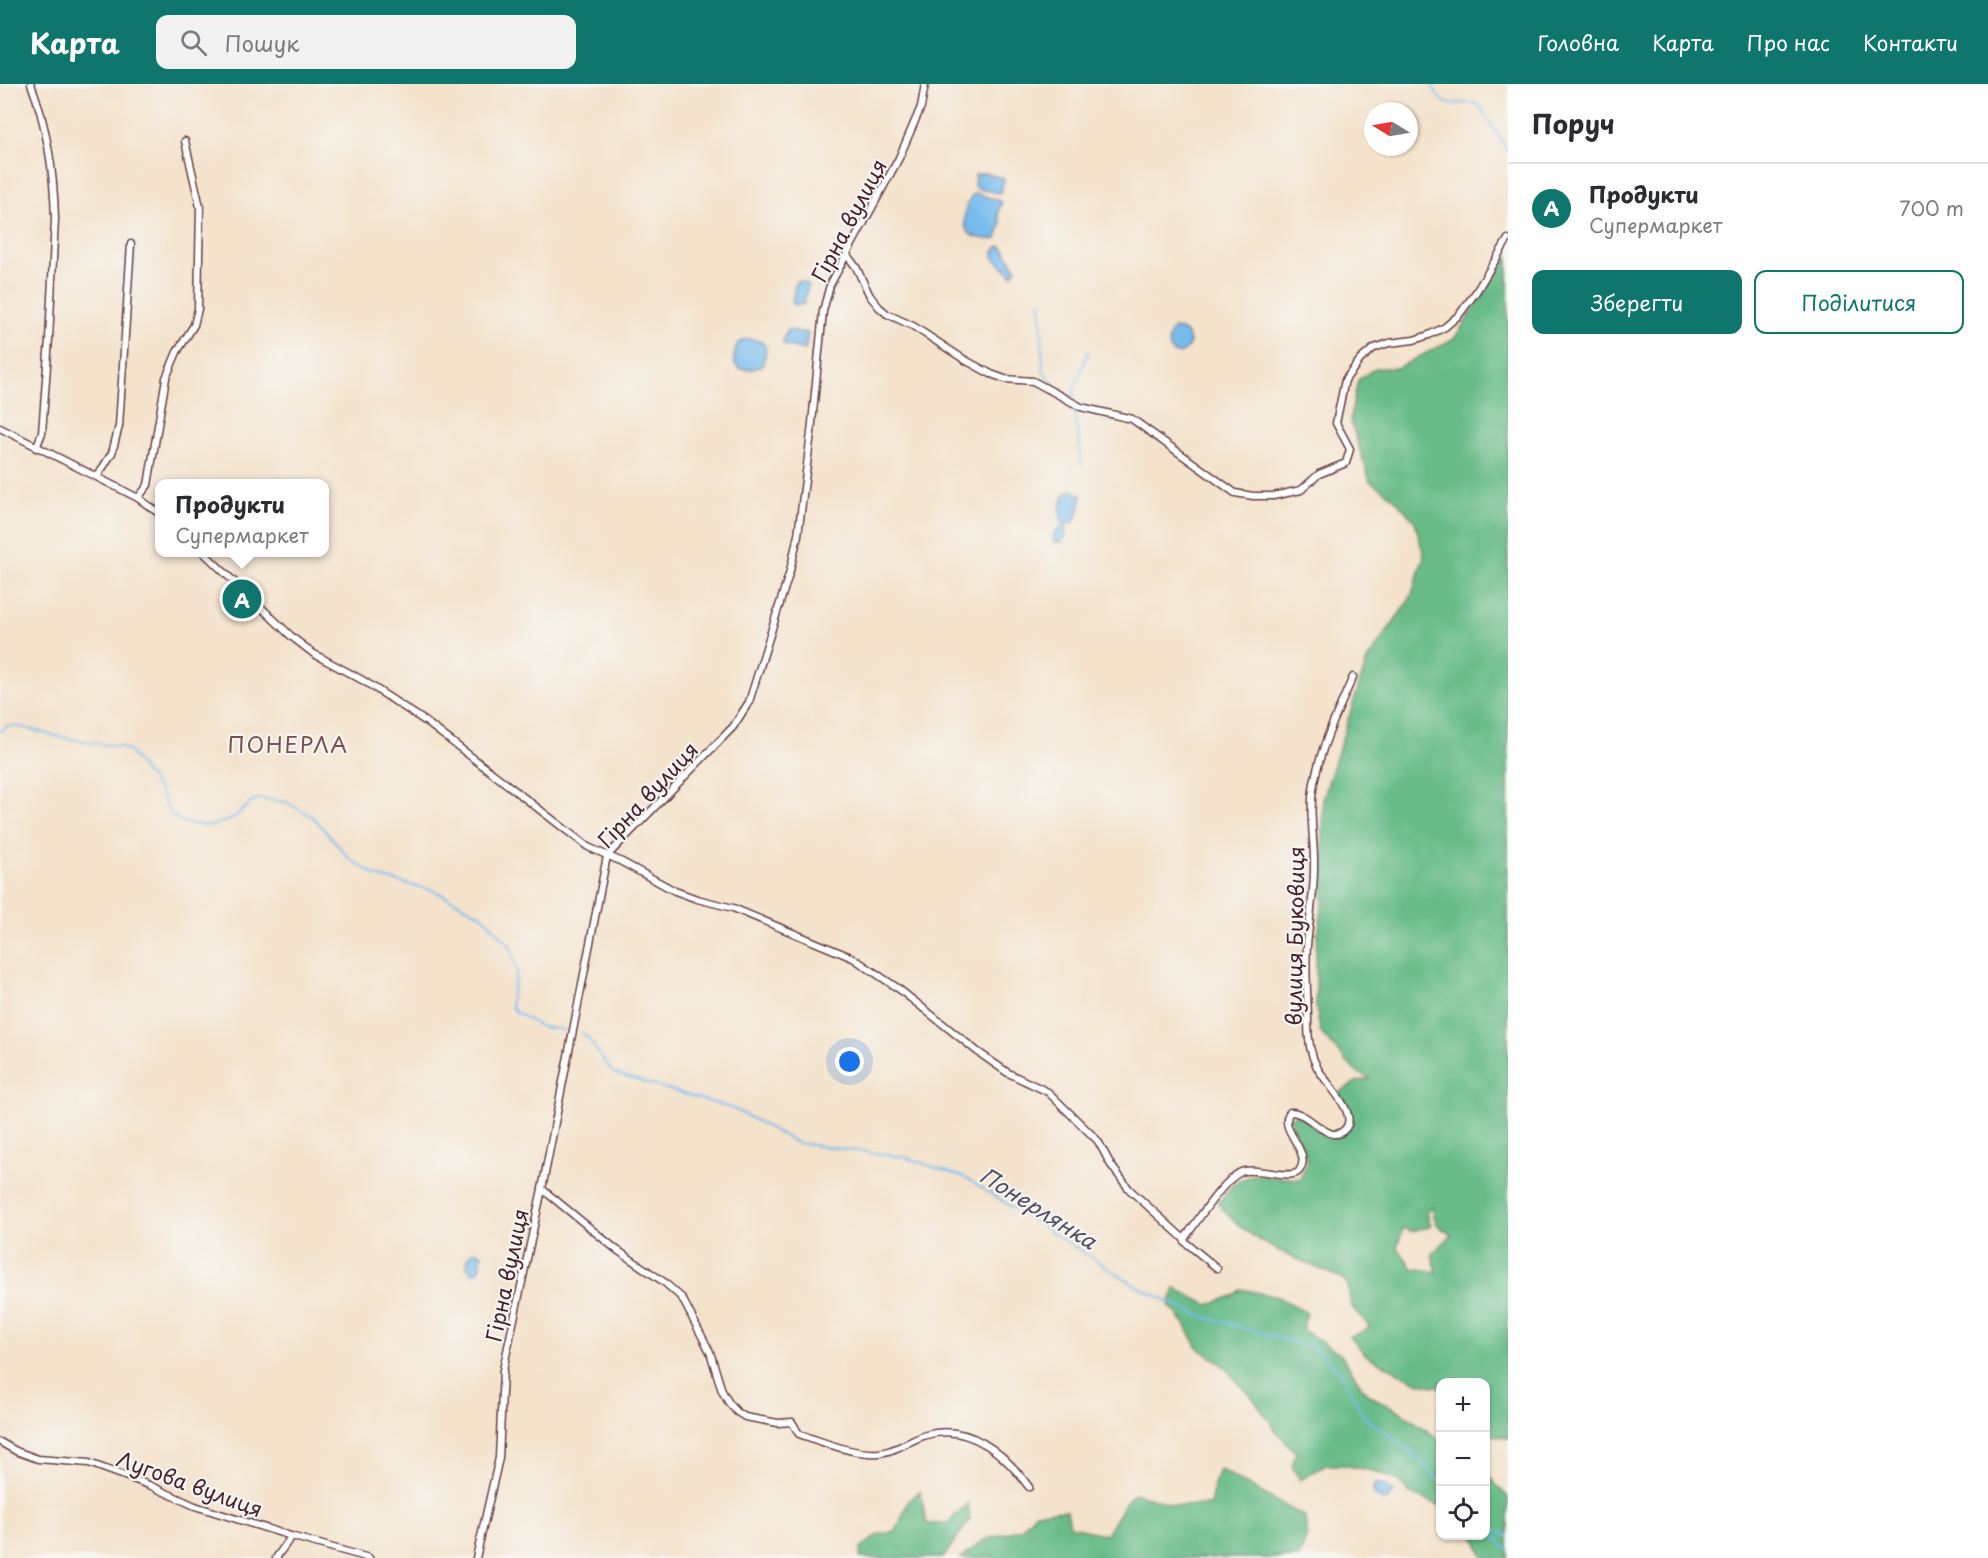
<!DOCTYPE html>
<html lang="uk">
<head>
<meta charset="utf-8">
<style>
	body { margin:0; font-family:"Playpen Sans",sans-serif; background:#f2f2f3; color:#2b2b33 }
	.controls { position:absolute; right:18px; bottom:18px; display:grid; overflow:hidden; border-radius:12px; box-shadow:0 2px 4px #0004 }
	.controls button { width:54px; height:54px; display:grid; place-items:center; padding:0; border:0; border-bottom:2px solid #e1e1e2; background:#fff; color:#2b2b33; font:30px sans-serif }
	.compass { position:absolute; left:1364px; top:18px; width:54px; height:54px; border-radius:50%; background:#fff; box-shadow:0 2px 4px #0004; rotate:281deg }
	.you { position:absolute; left:850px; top:978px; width:21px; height:21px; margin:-15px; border:4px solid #fff; border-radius:50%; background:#1a73e8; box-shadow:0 0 0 9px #1a73e833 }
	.badge { display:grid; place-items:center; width:39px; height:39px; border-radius:50%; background:#0f766e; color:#fff; font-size:20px; font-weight:700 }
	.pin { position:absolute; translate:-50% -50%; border:3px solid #fff; box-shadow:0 2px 6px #0006 }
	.popup { position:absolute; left:155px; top:395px; width:174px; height:78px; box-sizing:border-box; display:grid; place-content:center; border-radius:12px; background:#fff; filter:drop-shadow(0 2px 4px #0005); font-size:20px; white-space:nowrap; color:#7c7c81 }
	.popup b { font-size:22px; color:#2b2b33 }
	.popup::after { content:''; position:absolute; left:50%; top:100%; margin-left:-12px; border:12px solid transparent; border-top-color:#fff }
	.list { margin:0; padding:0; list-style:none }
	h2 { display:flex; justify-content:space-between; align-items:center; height:78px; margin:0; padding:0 24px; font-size:26px }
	h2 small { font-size:20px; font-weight:400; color:#7c7c81 }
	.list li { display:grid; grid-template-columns:39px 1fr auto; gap:18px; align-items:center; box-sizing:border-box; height:90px; padding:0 24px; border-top:2px solid #e1e1e2 }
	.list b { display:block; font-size:22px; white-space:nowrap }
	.list p { margin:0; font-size:20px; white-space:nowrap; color:#7c7c81 }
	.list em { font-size:20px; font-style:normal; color:#7c7c81 }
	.actions { display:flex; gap:12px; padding:18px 24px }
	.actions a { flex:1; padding:14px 0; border:2px solid #0f766e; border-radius:12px; text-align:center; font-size:21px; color:#0f766e }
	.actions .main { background:#0f766e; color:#fff }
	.icon { flex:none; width:33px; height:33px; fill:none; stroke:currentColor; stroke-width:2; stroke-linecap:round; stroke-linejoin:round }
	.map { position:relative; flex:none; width:1508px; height:1474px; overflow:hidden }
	header { display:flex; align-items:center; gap:36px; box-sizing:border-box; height:84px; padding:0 30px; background:#0f766e; color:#fff }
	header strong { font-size:28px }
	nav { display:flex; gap:33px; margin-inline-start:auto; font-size:21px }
	.search { width:420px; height:54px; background:#f2f2f3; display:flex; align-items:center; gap:15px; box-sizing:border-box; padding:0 21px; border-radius:12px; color:#7c7c81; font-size:22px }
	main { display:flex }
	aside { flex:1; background:#fff }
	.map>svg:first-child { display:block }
</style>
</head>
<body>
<header>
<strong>Карта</strong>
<div class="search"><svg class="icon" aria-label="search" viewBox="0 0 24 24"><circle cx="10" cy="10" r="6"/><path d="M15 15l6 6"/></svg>Пошук</div>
<nav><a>Головна</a><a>Карта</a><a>Про нас</a><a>Контакти</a></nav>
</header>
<main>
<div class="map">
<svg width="1508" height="1474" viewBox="0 0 1508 1474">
	<rect width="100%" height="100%" fill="#f6f6f2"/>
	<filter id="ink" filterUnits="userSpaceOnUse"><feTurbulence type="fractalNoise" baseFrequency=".0167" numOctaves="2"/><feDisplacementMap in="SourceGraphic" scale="12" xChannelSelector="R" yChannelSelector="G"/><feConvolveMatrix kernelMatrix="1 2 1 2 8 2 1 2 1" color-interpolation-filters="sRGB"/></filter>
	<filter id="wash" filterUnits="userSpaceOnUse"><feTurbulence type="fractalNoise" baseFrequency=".008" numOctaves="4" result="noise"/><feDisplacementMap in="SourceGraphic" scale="24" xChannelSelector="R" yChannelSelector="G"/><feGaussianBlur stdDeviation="1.35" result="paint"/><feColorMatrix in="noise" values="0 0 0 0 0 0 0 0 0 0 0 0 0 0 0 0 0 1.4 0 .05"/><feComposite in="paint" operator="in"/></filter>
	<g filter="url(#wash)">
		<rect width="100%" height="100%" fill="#f4e2cb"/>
		<!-- forest -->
		<g fill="#69bc89" stroke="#5a6e5a" stroke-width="1.5" fill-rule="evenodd">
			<path d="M1508,173V1354L1492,1351L1486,1344V1298H1440V1303L1419,1299L1367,1272L1349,1252L1356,1251L1370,1243L1351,1222L1348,1201L1342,1194C1298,1175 1247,1159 1218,1119L1234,1099L1253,1091L1300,1095L1308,1077L1291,1040V1033L1297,1030L1306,1034L1324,1052L1340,1053L1349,1044L1350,1029L1338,1009L1358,997L1370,995L1355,987L1321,949L1316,925V864L1323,817V715L1367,576L1411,513L1424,472L1415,438L1394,414L1370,397L1350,335L1358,296L1375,284H1397L1454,255ZM1432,1123C1435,1141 1437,1142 1452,1151L1432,1170L1437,1188L1412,1184L1397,1163L1403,1144L1411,1147L1431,1143L1427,1129Z"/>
			<path d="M1175,1204L1208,1221L1233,1212L1241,1205L1278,1213L1307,1229L1302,1245L1341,1271L1367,1310L1401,1328L1440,1356V1422L1408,1409L1400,1397L1377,1388L1343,1381H1326L1300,1396L1292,1382L1296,1369L1277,1348L1253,1314L1220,1279L1198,1264L1185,1240L1169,1221Z"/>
			<path d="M1219,1385L1305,1433L1307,1451L1299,1474H961L984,1456L1021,1445L1036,1428L1067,1426L1070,1442L1106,1451L1125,1419L1134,1409L1175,1421H1210L1215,1396Z"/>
			<path d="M1486,1390L1508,1413V1474H1484L1474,1452H1486Z"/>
			<path d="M920,1407L927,1440L947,1439L968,1419L970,1435L943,1474H860L861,1464L878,1451L896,1447L908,1418Z"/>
		</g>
		<!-- water -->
		<g fill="#76bced" stroke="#606e8c" stroke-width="1.5">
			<path d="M985,89L1004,95L1001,108L999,109L976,104L974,101L975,91Z"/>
			<path d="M975,109L1002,118L998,129L1001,140L997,155C990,156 975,155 969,149C960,140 966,116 975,109Z"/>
			<path d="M1002,162L1016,185L1012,191L993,173V169L998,163Z"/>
			<path d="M796,197L804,198L808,201L804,220L795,221L792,218Z"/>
			<path d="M1174,244L1186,248L1190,258C1180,284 1158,261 1174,244Z"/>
			<path d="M787,246L808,249L805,266L784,261L783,256Z"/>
			<path d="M745,255C766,255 770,262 762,281C754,286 735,290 734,275C734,270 736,265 737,260Z"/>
			<path d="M1073,406L1082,412L1079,427L1073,439L1066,440L1065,454L1061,458H1055L1053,456C1054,442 1058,448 1064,442C1058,429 1059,424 1065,410Z"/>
			<path d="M475,1167L482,1170L479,1187L475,1189L470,1188L467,1182L468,1172Z"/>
			<path d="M1376,1399L1385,1402L1394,1408L1387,1416L1383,1417L1374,1410L1373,1404Z"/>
		</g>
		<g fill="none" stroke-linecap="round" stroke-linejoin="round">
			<!-- stream -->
			<g stroke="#76bced" stroke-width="2">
				<path d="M1432,0C1445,34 1462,12 1479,21L1508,67"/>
				<path d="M1041,218L1043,286L1057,305L1071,313"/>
				<path d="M1074,315V305L1088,268"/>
				<path d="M1074,326L1082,381"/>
				<path d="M0,648L7,642H17L64,654L121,663L129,667L159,706L171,731L185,739L209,742L231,736L254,716L261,715L286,718L313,733L350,775L376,792L435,807L482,831L511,863L517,887L511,914V922L514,927L541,943L565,946"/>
				<path d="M581,949L586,952L613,989L734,1025L797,1059L904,1073L966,1094L1138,1203L1198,1231L1315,1264L1340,1288L1365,1334L1407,1364L1440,1397"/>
				<path d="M1486,1442L1508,1466"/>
				<path d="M1489,1443L1508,1452"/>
			</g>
		</g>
	</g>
	<g filter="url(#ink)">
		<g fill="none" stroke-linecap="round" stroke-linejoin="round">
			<!-- minor casing -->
			<g stroke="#643c43" stroke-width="9">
				<g id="minor">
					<path d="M31,0C47,42 54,90 55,135L49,255L42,349L36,364"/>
					<path d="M847,171L856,183L870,212L879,223L887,230L913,242L965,276L991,290L1005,295L1033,297L1081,323L1132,335L1235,409L1253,412H1273L1301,406L1319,390L1346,379L1350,365L1336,339L1345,296L1360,276L1374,264L1389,259L1414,256L1429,251L1445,243L1459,231L1476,208L1508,155"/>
					<path d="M0,344L138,414L160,430"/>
					<path d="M97,393L112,369L119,342L131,160"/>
					<path d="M138,414L148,401L166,294L177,268L194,241L198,225L200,123L185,57"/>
					<path d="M203,468L292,553L314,570L364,597L425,637L588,763L620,777L675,807L697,815L733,824L853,874L899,905L978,968L1008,989L1048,1008L1098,1057L1111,1081L1129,1105L1184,1155L1185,1158L1217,1184"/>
					<path d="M542,1105L617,1166L664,1198L682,1214L710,1268L722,1307L729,1319L737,1328L745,1333L778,1339L792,1338L799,1350C824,1358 853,1371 879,1369C895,1368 910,1356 926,1351C970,1339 1004,1369 1029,1403"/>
					<path d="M1184,1155C1197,1138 1223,1096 1241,1088C1256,1082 1291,1097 1299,1087C1314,1068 1276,1045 1290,1028C1310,1027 1329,1063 1345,1045C1360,1030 1324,998 1317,983C1310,970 1308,955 1308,939C1308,914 1305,888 1307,862C1309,837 1314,811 1314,785C1315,756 1308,729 1314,699C1321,662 1338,627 1353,593"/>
					<path d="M0,1358L16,1367L38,1375L89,1379L149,1401L195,1422L294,1453L369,1474"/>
					<path d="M276,1474L291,1453"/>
					<path d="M476,1474L499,1374L503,1286L542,1105L607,772L733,643L749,618L790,487L798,451L811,349L823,227L830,201L899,74L921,23L925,0"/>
				</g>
			</g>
			<!-- minor -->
			<use href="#minor" stroke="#fff" stroke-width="6"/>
		</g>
	</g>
	<g text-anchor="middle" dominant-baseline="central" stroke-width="4.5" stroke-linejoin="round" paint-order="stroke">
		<!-- street labels -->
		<g font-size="21" fill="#4a1f2b" stroke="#f6f6f2">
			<text transform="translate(848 136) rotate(-62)">Гірна вулиця</text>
			<text transform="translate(647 710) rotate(-47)">Гірна вулиця</text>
			<text transform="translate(1294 852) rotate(-89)">вулиця Буковиця</text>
			<text transform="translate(506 1191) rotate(-78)">Гірна вулиця</text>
			<text transform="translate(190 1399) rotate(20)">Лугова вулиця</text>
		</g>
		<!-- neighbourhood labels -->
		<g font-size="22" letter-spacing="1.5" fill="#7c4e4e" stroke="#f6f6f2">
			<text x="288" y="659">ПОНЕРЛА</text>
		</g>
		<!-- water labels -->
		<g font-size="22" font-style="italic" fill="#574e65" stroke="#f6f6f2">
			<text transform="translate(1039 1123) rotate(32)">Понерлянка</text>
		</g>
	</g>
</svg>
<div class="controls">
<button>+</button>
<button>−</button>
<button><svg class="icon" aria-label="locate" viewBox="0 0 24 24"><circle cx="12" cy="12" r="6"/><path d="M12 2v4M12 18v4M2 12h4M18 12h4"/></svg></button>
</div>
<svg class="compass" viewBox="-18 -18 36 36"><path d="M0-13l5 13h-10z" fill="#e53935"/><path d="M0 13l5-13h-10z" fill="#7c7c81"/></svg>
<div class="you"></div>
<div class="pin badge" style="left:242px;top:515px">A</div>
<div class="popup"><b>Продукти</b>Супермаркет</div>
</div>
<aside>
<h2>Поруч<small></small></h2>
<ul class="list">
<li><span class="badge">A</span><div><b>Продукти</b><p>Супермаркет</p></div><em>700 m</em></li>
</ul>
<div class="actions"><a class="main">Зберегти</a><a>Поділитися</a></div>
</aside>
</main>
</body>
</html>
